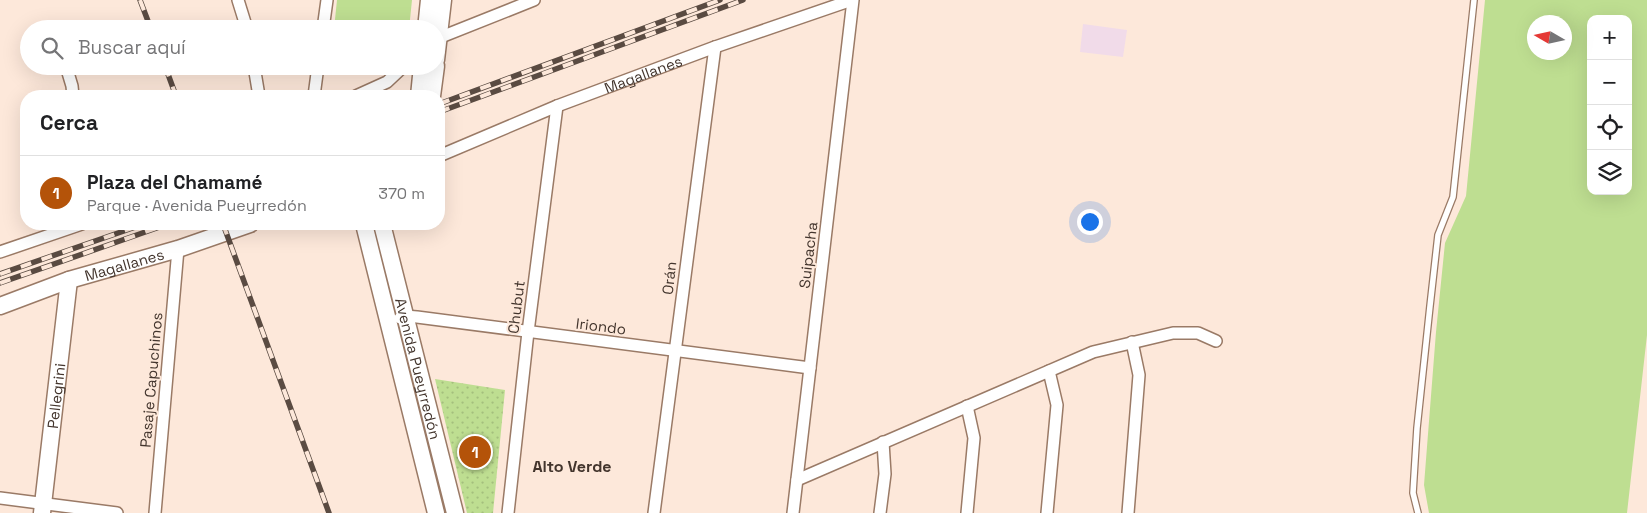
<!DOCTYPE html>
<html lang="es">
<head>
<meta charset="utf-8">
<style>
	body { margin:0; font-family:"Space Grotesk",sans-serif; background:#f6f6f6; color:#202124 }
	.controls { position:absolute; right:15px; top:15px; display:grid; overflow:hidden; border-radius:10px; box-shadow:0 5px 20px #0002 }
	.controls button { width:45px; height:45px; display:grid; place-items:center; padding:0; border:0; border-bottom:1px solid #e0e0e0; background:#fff; color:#202124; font:25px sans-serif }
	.compass { position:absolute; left:1527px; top:15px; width:45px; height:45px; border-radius:50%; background:#fff; box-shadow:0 5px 20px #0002; rotate:279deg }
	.you { position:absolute; left:1089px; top:221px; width:18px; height:18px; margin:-12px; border:4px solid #fff; border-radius:50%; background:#1a73e8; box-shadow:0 0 0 8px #1a73e833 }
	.badge { display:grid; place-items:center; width:32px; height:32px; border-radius:50%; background:#b45309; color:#fff; font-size:16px; font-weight:700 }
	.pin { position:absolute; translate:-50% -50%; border:2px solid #fff; box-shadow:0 1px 5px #0006 }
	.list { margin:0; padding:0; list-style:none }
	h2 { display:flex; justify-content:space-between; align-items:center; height:65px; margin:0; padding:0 20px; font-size:21px }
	h2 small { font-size:16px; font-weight:400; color:#757577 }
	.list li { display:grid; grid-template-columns:32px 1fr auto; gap:15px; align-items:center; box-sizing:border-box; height:75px; padding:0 20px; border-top:1px solid #e0e0e0 }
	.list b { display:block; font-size:19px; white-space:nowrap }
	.list p { margin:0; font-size:16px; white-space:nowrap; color:#757577 }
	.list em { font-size:16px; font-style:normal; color:#757577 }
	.icon { flex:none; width:28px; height:28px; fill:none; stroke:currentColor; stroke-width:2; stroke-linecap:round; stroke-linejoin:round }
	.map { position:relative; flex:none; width:1647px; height:513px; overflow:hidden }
	.search { position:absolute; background:#fff; box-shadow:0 5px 20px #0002; left:20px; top:20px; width:425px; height:55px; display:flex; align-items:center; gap:12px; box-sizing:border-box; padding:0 18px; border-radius:28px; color:#757577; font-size:19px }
	.panel { position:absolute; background:#fff; box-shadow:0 5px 20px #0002; left:20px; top:90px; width:425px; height:140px; border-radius:20px }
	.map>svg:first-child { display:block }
</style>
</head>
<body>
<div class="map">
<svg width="1647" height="513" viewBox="0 0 1647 513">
	<defs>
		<pattern id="park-dots" width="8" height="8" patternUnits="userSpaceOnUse" patternTransform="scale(1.25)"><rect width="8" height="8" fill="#bede91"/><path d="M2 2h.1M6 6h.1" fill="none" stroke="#a4bf7d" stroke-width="1.8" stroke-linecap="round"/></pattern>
	</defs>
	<rect width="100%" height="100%" fill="#fde8da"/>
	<!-- industrial -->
	<path fill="#f1dbe9" d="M1083,24L1127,30L1123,57L1080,52Z"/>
	<!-- grass -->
	<g fill="#bede91" fill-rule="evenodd">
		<path d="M337,0H412L409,29H334Z"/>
		<path d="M1485,0H1647V335L1627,513H1429L1424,485L1436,332L1445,243L1466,196ZM1591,19H1628V191H1591ZM1534,22H1564V52H1534Z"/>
		<path d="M407,343L449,513H443L402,344Z"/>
	</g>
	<!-- park -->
	<path fill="url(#park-dots)" d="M435,379L505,390L493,513H467Z"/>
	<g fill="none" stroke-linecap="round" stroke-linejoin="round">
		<!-- lane casing -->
		<g stroke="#9a7a66" stroke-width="8">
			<path id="lane" d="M1418,513L1413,493L1417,428L1430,306L1438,235L1453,197L1474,0"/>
		</g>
		<!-- street casing -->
		<g stroke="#9a7a66" stroke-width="14">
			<g id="street">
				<path d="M238,0L247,29"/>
				<path d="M323,29L327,0"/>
				<path d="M436,39L534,0"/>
				<path d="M66,66L72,86L73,96"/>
				<path d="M254,66L259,96"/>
				<path d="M314,96L318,66"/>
				<path d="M356,96L387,82L404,66"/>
				<path id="s1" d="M439,156L557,106L715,47L852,0"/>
				<path d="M0,252L82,224"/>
				<path d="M400,318L405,316L417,317L810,368"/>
				<path d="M967,406L974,438L967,513"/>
				<path d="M797,480L1093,352L1173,333H1198L1216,341"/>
				<path d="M0,498L117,513"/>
				<path d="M155,513L178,249"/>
				<path d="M508,513L528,332L557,106"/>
				<path d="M654,513L715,47"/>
				<path d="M793,513L853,0"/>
				<path d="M880,513L885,474L883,442"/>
				<path d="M1047,513L1057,405L1049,371"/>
				<path d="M1128,513L1139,375L1132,342"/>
			</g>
		</g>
		<!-- secondary casing -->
		<g stroke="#9a7a66" stroke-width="19">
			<g id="secondary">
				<path d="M426,29L429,0"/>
				<path d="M436,60L443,0"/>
				<path d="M419,96L422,66"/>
				<path d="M432,96L436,66"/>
				<path d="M364,224L436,513"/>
				<path id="s2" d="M382,224L455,513"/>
				<path id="s3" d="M0,306L69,280L178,249L250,224"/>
				<path id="s4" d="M42,513L69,280"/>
			</g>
		</g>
		<!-- lane -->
		<use href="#lane" stroke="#fff" stroke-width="5.5"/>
		<!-- street -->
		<use href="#street" stroke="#fff" stroke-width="11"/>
		<!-- secondary -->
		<use href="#secondary" stroke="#fff" stroke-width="16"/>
		<!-- rail casing -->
		<g stroke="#5a4b42" stroke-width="5.5">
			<g id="rail">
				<path d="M140,0L151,29"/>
				<path d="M165,66L176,96"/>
				<path d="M439,104L720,0"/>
				<path d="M439,112L743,0"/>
				<path d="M223,224L329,513"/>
				<path d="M0,274L144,224"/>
				<path d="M0,283L168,224"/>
			</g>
		</g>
		<!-- rail -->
		<use href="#rail" stroke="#fde8da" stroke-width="4" stroke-dasharray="11" stroke-linecap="butt"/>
	</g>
	<g text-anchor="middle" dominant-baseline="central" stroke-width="4" stroke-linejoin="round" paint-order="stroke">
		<!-- street labels -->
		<g font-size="15" fill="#43352d" stroke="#fde8da">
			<text stroke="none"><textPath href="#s1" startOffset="220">Magallanes</textPath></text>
			<text transform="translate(808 255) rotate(-83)">Suipacha</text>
			<text stroke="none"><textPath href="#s3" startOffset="131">Magallanes</textPath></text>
			<text transform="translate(669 278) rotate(-83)">Orán</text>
			<text transform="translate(516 307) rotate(-83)">Chubut</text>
			<text transform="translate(601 326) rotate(7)">Iriondo</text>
			<text stroke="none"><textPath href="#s2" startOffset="149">Avenida Pueyrredón</textPath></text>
			<text transform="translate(151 380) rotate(-85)">Pasaje Capuchinos</text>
			<text stroke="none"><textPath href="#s4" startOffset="118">Pellegrini</textPath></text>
		</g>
		<!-- neighbourhood labels -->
		<g font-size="16" font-weight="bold" fill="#43352d" stroke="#fde8da">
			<text x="572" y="466">Alto Verde</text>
		</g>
	</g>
</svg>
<div class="controls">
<button>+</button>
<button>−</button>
<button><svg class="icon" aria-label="locate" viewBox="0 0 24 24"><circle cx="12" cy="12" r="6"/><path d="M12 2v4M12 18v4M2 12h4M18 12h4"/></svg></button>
<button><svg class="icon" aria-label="layers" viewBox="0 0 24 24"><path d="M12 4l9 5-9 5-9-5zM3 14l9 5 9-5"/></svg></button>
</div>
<svg class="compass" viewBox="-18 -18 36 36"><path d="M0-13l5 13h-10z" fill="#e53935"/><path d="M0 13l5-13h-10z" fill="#757577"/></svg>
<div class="you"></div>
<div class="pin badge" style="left:475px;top:452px">1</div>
<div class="search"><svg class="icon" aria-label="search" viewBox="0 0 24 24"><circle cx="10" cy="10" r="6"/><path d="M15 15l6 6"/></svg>Buscar aquí</div>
<section class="panel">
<h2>Cerca<small></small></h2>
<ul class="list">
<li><span class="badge">1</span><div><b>Plaza del Chamamé</b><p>Parque · Avenida Pueyrredón</p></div><em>370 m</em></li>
</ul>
</section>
</div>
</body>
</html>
